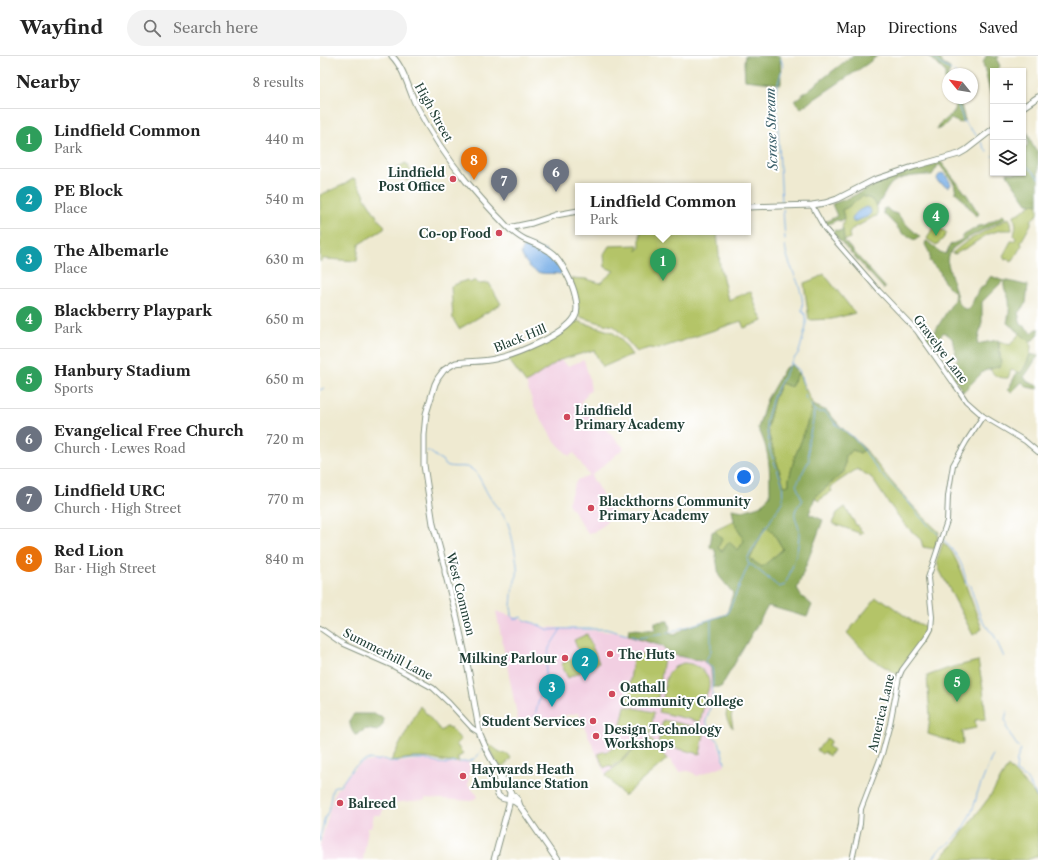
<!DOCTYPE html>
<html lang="en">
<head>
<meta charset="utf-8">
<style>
	body { margin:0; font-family:"Libre Caslon Text",serif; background:#f2f2f2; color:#222 }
	.controls { position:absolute; right:12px; top:12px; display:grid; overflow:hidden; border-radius:0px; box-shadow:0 1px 3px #0004 }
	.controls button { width:36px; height:36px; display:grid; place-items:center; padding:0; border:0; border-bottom:1px solid #e0e0e0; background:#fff; color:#222; font:20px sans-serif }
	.compass { position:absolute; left:622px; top:12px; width:36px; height:36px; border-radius:50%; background:#fff; box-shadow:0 1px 3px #0004; rotate:300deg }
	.you { position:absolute; left:424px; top:421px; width:14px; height:14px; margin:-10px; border:3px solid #fff; border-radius:50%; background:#1a73e8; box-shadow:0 0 0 6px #1a73e833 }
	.badge { display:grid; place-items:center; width:26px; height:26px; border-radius:50%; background:#d1495b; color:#fff; font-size:13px; font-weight:700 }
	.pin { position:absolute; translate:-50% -33px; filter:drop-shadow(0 1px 2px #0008) }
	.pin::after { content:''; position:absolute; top:21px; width:14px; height:12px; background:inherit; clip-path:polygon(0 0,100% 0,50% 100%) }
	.popup { position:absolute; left:255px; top:127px; width:176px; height:52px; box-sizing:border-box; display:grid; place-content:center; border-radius:0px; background:#fff; filter:drop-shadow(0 1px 3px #0005); font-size:13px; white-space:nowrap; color:#767676 }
	.popup b { font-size:15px; color:#222 }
	.popup::after { content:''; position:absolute; left:50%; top:100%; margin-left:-8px; border:8px solid transparent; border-top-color:#fff }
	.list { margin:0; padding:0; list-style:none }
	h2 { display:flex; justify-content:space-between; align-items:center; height:52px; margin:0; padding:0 16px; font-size:17px }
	h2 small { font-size:13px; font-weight:400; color:#767676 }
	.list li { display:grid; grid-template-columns:26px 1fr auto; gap:12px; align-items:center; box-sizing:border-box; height:60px; padding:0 16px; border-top:1px solid #e0e0e0 }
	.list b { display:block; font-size:15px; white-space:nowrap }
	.list p { margin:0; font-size:13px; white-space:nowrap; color:#767676 }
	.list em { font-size:13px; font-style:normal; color:#767676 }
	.icon { flex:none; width:22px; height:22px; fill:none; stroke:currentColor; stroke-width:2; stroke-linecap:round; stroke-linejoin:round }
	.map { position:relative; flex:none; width:718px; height:804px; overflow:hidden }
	header { display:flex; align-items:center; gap:24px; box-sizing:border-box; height:56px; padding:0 20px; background:#fff; border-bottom:1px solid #e0e0e0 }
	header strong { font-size:19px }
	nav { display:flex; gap:22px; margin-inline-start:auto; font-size:14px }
	.search { width:280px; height:36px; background:#f2f2f2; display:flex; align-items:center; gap:10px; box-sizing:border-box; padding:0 14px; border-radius:22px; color:#767676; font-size:15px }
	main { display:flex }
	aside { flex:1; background:#fff }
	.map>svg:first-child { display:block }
</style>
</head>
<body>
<header>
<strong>Wayfind</strong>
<div class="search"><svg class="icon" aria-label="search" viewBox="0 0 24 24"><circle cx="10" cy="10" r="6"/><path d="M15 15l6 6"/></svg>Search here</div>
<nav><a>Map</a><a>Directions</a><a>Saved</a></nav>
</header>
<main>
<aside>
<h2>Nearby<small>8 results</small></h2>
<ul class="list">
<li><span class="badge" style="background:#2e9e5b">1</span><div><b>Lindfield Common</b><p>Park</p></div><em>440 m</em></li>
<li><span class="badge" style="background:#0f9aa8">2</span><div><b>PE Block</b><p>Place</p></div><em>540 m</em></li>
<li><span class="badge" style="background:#0f9aa8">3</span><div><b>The Albemarle</b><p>Place</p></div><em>630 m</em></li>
<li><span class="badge" style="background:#2e9e5b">4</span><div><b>Blackberry Playpark</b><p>Park</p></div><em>650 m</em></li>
<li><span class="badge" style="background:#2e9e5b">5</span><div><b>Hanbury Stadium</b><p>Sports</p></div><em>650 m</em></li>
<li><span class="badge" style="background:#6b7280">6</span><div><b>Evangelical Free Church</b><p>Church · Lewes Road</p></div><em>720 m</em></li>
<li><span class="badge" style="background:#6b7280">7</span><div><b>Lindfield URC</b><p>Church · High Street</p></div><em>770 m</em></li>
<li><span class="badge" style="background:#e8710a">8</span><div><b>Red Lion</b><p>Bar · High Street</p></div><em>840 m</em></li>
</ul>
</aside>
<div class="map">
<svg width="718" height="804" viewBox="0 0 718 804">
	<rect width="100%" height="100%" fill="#fff"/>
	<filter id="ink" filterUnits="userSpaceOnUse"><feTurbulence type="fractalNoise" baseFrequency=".025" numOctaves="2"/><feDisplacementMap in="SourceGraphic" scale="8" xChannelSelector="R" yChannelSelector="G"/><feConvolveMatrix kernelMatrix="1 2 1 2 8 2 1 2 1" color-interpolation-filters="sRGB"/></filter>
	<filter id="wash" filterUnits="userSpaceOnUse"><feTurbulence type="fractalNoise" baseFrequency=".012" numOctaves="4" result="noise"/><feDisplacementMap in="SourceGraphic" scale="16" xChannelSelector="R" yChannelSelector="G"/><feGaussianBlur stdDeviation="0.9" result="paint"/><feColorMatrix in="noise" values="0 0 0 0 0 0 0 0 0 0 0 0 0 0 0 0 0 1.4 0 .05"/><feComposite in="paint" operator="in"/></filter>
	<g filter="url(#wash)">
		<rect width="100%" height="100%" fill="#efead1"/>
		<!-- built -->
		<g fill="#f2cfe2">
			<path d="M240,304L248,310L264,304L269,321L271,335L268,336L260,348L276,363L304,392L271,420L293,456L285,468L278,474L268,478L248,447L253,432L257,424L269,419L254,397L249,400L232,382L214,350L206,327Z"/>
			<path d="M176,555L225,571L294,576L342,590L350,598L371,603L382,604L391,612L392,631L390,646L385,665L390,679L397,685L405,709L377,720L372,716L367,715L360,716L348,702L347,703L329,681L286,719L258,657L199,669Z"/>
			<path d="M59,704H63L73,707L98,704H107L117,707L128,708L148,706L150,709L148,729L158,740L152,745L105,742V744L69,747L65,749L61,759H54L51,772H48L43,804H0V790L3,778L16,733L21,731L27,720L32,715L42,707Z"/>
		</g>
		<!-- green -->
		<g fill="#b4c467" stroke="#6a804e">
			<path d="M86,107L94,121L86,125L78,111Z"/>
			<path d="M34,122L45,139L44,140L59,164L65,170L64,173L39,188L37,205L6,203H3L0,206V139L25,128Z"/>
			<path d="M542,140C553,143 559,147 557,160L553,161L545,166L532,173L529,178L530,182L524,185L522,173L524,162L522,154L528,151Z"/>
			<path d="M711,148L718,149V158L711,164V168L701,186L702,189L692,206L687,203L685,204L683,200L691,185H694L696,182L694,180L696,170L694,159L701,156Z"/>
			<path d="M689,162L691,166L692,174H681L668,178L648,191L635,198L632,197L647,185Z"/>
			<path d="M614,169L617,170L627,177L622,184L616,189L607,183Z"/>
			<path d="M320,176H397L400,210L408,244L431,235L436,251L443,265L424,272L421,265L338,293L329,292L317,296L294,270L284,268L260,261L259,259L251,222L266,223L280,227L294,215L285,211L284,198L289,190L318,189L317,195L320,191Z"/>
			<path d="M504,218L535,257L512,263L489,264L484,227L497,222Z"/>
			<path d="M147,224L150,227L155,224L159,228L169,227L181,248L139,273L133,263L131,230Z"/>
			<path d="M255,265H257L292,276L300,282L312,299L308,300L283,311L279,305L274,294L240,304L206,327L188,303C212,293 236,285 255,265Z"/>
			<path d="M700,277C703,280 708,283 710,287C714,294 705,311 701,317L691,314L688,322C680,322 674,321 670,313L681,309L679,285L690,289Z"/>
			<path d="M478,317L493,349L481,386L475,400L469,423V430H464L447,373L454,343L461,327L471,331Z"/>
			<path d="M545,393C568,423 592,451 619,476L615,493L603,491L601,484L585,469L567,445L551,421L537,413L510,431L512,435L498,445L495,441L524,416L526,399L533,394L540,397Z"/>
			<path d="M525,451L536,469H537L543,477L540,479L539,477L512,467L517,457Z"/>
			<path d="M414,465L424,485L418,494L402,495L398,492L395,475L392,476Z"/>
			<path d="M445,471L452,475L463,493L442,511L430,503Z"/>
			<path d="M623,486L632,496L638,508L662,573L653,579L619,513L617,504Z"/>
			<path d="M556,542L560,544H563L592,565L605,570L607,574C601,591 585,602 578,619L552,603L527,577Z"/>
			<path d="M267,578L279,607L248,622L241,608L260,599L254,584Z"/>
			<path d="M314,597L344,602L337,649L307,644Z"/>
			<path d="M658,605L663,632L666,663L655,664L656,672L642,675L643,687L642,689L608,678L610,661L607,620L629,612Z"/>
			<path d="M363,607C380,607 396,621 386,639L380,666L339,656C341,648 344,639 345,631C346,618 350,612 363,607Z"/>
			<path d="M416,645L411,661L413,672C403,661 404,653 416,645Z"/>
			<path d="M100,650L121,675L126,671L129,672L130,671L141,684L136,688L143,698L137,702L139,706H127L107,702H93L71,705Z"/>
			<path d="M305,650L334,656L330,679L300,673Z"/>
			<path d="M343,664L385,673L380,698L338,688Z"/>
			<path d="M329,681L347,703L304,740L286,719Z"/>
			<path d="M507,682L511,685L508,690L513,694L509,700L504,696L502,698L497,694Z"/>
			<path d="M166,688C175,690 178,698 188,698L191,702L184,710H179Z"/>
			<path d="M301,688L314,693L292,712L290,709L284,712L278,698L284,695L285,696Z"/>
			<path d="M688,710L714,737L718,746V800L707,804H619L633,789L671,739Z"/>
		</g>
		<!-- forest -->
		<g fill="#8faa5c" stroke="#577448" fill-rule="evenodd">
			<path d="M425,0H460L461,28L425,24L424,6Z"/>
			<path d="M532,0H557L547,8L481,52L474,45Z"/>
			<path d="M609,0H619L623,8L630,12L629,18H628V26L625,24V16Z"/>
			<path d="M666,0H671L674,1L679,0L677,4L680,10L677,15H673V28L671,29L673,33V38L671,40L663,7Z"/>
			<path d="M635,42H639L645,64L640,67L631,63L624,70L617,74L618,69L635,55Z"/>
			<path d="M708,77L713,90L718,96V149L707,147L688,120L687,117H703V92L708,89Z"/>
			<path d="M621,106L647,139L659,158L656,160L639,139L636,137L634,127L619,108L612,119C601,119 577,120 570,129C565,135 562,144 557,150L551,143L542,140L528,151L522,154L524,162L520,165L517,164L507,169L505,166L517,160L512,148L531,141L570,121Z"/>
			<path d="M566,152H567L571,156L577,158L588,170L600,181L594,184L590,181L582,177L576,170L564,158L563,153Z"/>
			<path d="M683,159L686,162L646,183L632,193L627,204L638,246L644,253H649L659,233L663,231L671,220L683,225L662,246V266L657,288L678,284L681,310L664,315L643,336L628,313L638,303L634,292L632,282L624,276L614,287L610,288L599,275L601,274L612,280L634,244L635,237L624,226L620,216L609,205C612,197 607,194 605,188L606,185L608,186L620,196L626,198L630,189L641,184L644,179L659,170L665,169Z"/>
			<path d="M523,173L524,185L565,231L564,233L512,176L515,174L520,175Z"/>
			<path d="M684,224L705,229H708L706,247L698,257L701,268L712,277L718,272V279L710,287L700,277L687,267C689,259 690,251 689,244C687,235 683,235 684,224Z"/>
			<path d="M710,298L718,300L704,321L708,326L718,330V333L707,331L702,326L692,336L688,334L697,316L701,317L706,310Z"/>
			<path d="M472,309L478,317L471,331L461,327L454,343L447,373L464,430L469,429V423L475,400L481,386L493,349L507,355L521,371L545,393L540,397L533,394L526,399L524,416L495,441L489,458L503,464L477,533L481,540L492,549L487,561L448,550L401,631H392L391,612L382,604L371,603L350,598L342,590L308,580L309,573L335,574V566L348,565L350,572L348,577L355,579L365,572L407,558L413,537L399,520L395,494L390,491L392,476L395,475L402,483L398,492L402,495L409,486L418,494L424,485L414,465L412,453L423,455L442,449L450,439C450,415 450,394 438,372L447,343L465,312ZM445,471L452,475L463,493L442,511L430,503Z"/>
			<path d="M34,658H54L63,662C65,667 61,672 57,675L46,673L36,679H35C30,673 27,663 34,658Z"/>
		</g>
		<!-- water -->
		<g fill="#78aee6" stroke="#4c768d">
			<path d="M622,117C626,119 630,125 631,129L628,131L617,125C617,121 618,119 622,117Z"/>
			<path d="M546,151C549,152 551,153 551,157L547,161L533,166L532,164C534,157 539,154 546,151Z"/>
			<path d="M206,187L226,195L233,201L242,216L241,218C234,217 227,218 221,217C212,216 204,205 201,197Z"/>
		</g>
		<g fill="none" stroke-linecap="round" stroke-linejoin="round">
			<!-- stream -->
			<g stroke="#78aee6" stroke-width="1">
				<path d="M460,0L463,10L456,34L462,147"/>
				<path d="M613,0L620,8L631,14"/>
				<path d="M634,16L636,18"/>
				<path d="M637,42V46L644,66L658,81"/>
				<path d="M661,86L667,96"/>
				<path d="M672,100H673"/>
				<path d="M703,106L716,119L718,122"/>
				<path d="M463,153L465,184"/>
				<path d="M471,307L479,314L483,328L486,343C488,345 493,352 494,354L498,356H505L518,370L532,380L544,394L560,417L590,448L601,462L605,465L607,468L618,478"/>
				<path d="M0,334L4,332"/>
				<path d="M107,395H109L118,402L122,404L124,408C135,414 143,407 153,414C160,420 164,432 169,440C174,449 182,456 187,465C191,474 199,510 197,519C197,521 195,523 195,525C194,529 193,533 192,537C192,541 191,549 191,552C192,556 192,558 192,561L195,563L202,561L206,565L214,567L229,574L241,573"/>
				<path d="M623,483C632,494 639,500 643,513C644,518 646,521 646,526L650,530L660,560L663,566L668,572L669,574L673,577L684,601"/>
				<path d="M429,509L427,503L463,444L462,426L450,395L446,366L453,341L471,307L479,296L486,271V265L485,258L482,255C486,230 467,213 465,189"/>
				<path d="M429,509H432L459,531L465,529"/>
				<path d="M466,526C473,512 480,490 479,474C478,467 474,464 475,456C476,452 478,449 482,446V443L476,429L489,404L488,386L493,365L494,355"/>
				<path d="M391,564V595L385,606L392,612L393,621L392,645L386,665L392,679L399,685L405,707"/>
				<path d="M687,655L685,664L687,667L686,671C689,674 689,677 691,680C694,685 697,690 701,694L697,703L696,716L706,722L718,742"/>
				<path d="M212,664L214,663L225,620L229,592L241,573H286L318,582L343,578L407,558L428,510"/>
				<path d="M139,706C151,707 157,703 162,693"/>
				<path d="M0,780C2,775 3,770 4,764C5,760 9,756 9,752C10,746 11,738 13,732L15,730H20L33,712L42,706L50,703L55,705L64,703L72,706L91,703H101L108,704L117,707L128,708L136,706"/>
				<path d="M0,781V785"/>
				<path d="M612,804C613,803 618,795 619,794C623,790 629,789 632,785C643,775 655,753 657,738L673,698"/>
			</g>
		</g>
	</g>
	<g filter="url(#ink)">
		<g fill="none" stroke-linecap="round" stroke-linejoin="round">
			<!-- minor casing -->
			<g stroke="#879482" stroke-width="6">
				<g id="minor">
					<path d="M492,149L495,155L505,173L559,235L597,275L640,336L646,345L663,360L705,385L718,396"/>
					<path d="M0,572L23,588L73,610L113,632L129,647L152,672L160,677"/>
					<path d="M532,804L540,768L541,753L562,698L570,668L579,621L582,614L606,582L611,573L612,561L608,522L627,465L628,440L633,409L646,386L663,360"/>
				</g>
			</g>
			<!-- major casing -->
			<g stroke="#879482" stroke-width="7">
				<g id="major">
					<path d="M72,0C84,12 89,34 96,49C110,76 127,102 146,125C157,138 168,151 180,163C184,167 187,171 191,174C196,178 201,182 206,184C216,188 225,191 233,198C241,205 251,225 254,235C256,242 259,254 255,261C245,279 194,299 175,303C162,306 149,305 136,307L132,309L124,314L118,322L115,328L106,358L104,379V409L113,468L125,512V516L137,562L149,617L160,679L167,695L180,719L183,723L187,732L198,744L200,750L237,804"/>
					<path d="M703,51L718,41"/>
					<path d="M428,151L492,149L505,147L517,143L554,124L596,110L639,98L646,94L673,73"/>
					<path d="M191,174L193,171L212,167L236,159L258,155"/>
					<path d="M180,719C180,724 177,730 177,736C178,743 185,743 190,744C194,745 197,747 199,749"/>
					<path d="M174,804L189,748L190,736"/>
				</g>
			</g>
			<!-- minor -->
			<use href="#minor" stroke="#fff" stroke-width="4"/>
			<!-- major -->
			<use href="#major" stroke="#fff" stroke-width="5"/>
		</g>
	</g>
	<!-- markers -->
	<g fill="#d1495b" stroke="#fff" stroke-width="1.5">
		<circle cx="133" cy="123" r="4"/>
		<circle cx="179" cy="177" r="4"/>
		<circle cx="247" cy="361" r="4"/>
		<circle cx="271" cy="452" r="4"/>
		<circle cx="290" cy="598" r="4"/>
		<circle cx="245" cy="602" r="4"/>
		<circle cx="292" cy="638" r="4"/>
		<circle cx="273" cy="665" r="4"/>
		<circle cx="276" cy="680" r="4"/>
		<circle cx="143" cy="720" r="4"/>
		<circle cx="20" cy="747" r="4"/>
	</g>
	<g text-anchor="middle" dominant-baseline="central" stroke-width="4" stroke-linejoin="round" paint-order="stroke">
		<!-- street labels -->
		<g font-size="12" fill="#1f3d34" stroke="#fff">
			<text transform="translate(114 56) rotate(61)">High Street</text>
			<text transform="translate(200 282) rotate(-22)">Black Hill</text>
			<text transform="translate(621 293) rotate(53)">Gravelye Lane</text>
			<text transform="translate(141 538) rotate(76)">West Common</text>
			<text transform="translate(68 598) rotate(27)">Summerhill Lane</text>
			<text transform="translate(561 657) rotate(-77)">America Lane</text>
		</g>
		<!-- poi labels -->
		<g font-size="12" font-weight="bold" fill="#1f3d34" stroke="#fff" text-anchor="start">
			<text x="125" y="116" text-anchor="end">Lindfield<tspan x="125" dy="14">Post Office</tspan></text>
			<text x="171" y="177" text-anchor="end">Co-op Food</text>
			<text x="255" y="354">Lindfield<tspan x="255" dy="14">Primary Academy</tspan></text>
			<text x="279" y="445">Blackthorns Community<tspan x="279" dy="14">Primary Academy</tspan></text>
			<text x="298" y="598">The Huts</text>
			<text x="237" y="602" text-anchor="end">Milking Parlour</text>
			<text x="300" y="631">Oathall<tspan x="300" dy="14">Community College</tspan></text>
			<text x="265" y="665" text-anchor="end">Student Services</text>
			<text x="284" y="673">Design Technology<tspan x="284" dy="14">Workshops</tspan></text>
			<text x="151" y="713">Haywards Heath<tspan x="151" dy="14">Ambulance Station</tspan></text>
			<text x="28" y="747">Balreed</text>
		</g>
		<!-- water labels -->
		<g font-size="13" font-style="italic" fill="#3a5f69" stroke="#fff">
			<text transform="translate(451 73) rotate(-92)">Scrase Stream</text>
		</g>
	</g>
</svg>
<div class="controls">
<button>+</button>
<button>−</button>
<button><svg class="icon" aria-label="layers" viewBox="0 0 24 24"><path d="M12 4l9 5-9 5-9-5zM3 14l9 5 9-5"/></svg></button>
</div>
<svg class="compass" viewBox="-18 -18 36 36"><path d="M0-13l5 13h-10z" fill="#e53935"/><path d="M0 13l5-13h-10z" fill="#767676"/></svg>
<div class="you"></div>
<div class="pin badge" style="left:343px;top:225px;background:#2e9e5b">1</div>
<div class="popup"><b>Lindfield Common</b>Park</div>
<div class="pin badge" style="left:265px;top:625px;background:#0f9aa8">2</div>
<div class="pin badge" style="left:232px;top:651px;background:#0f9aa8">3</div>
<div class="pin badge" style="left:616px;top:180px;background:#2e9e5b">4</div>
<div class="pin badge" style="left:637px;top:646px;background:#2e9e5b">5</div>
<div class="pin badge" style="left:236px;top:136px;background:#6b7280">6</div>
<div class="pin badge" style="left:184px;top:145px;background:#6b7280">7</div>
<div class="pin badge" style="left:154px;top:124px;background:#e8710a">8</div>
</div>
</main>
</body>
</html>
